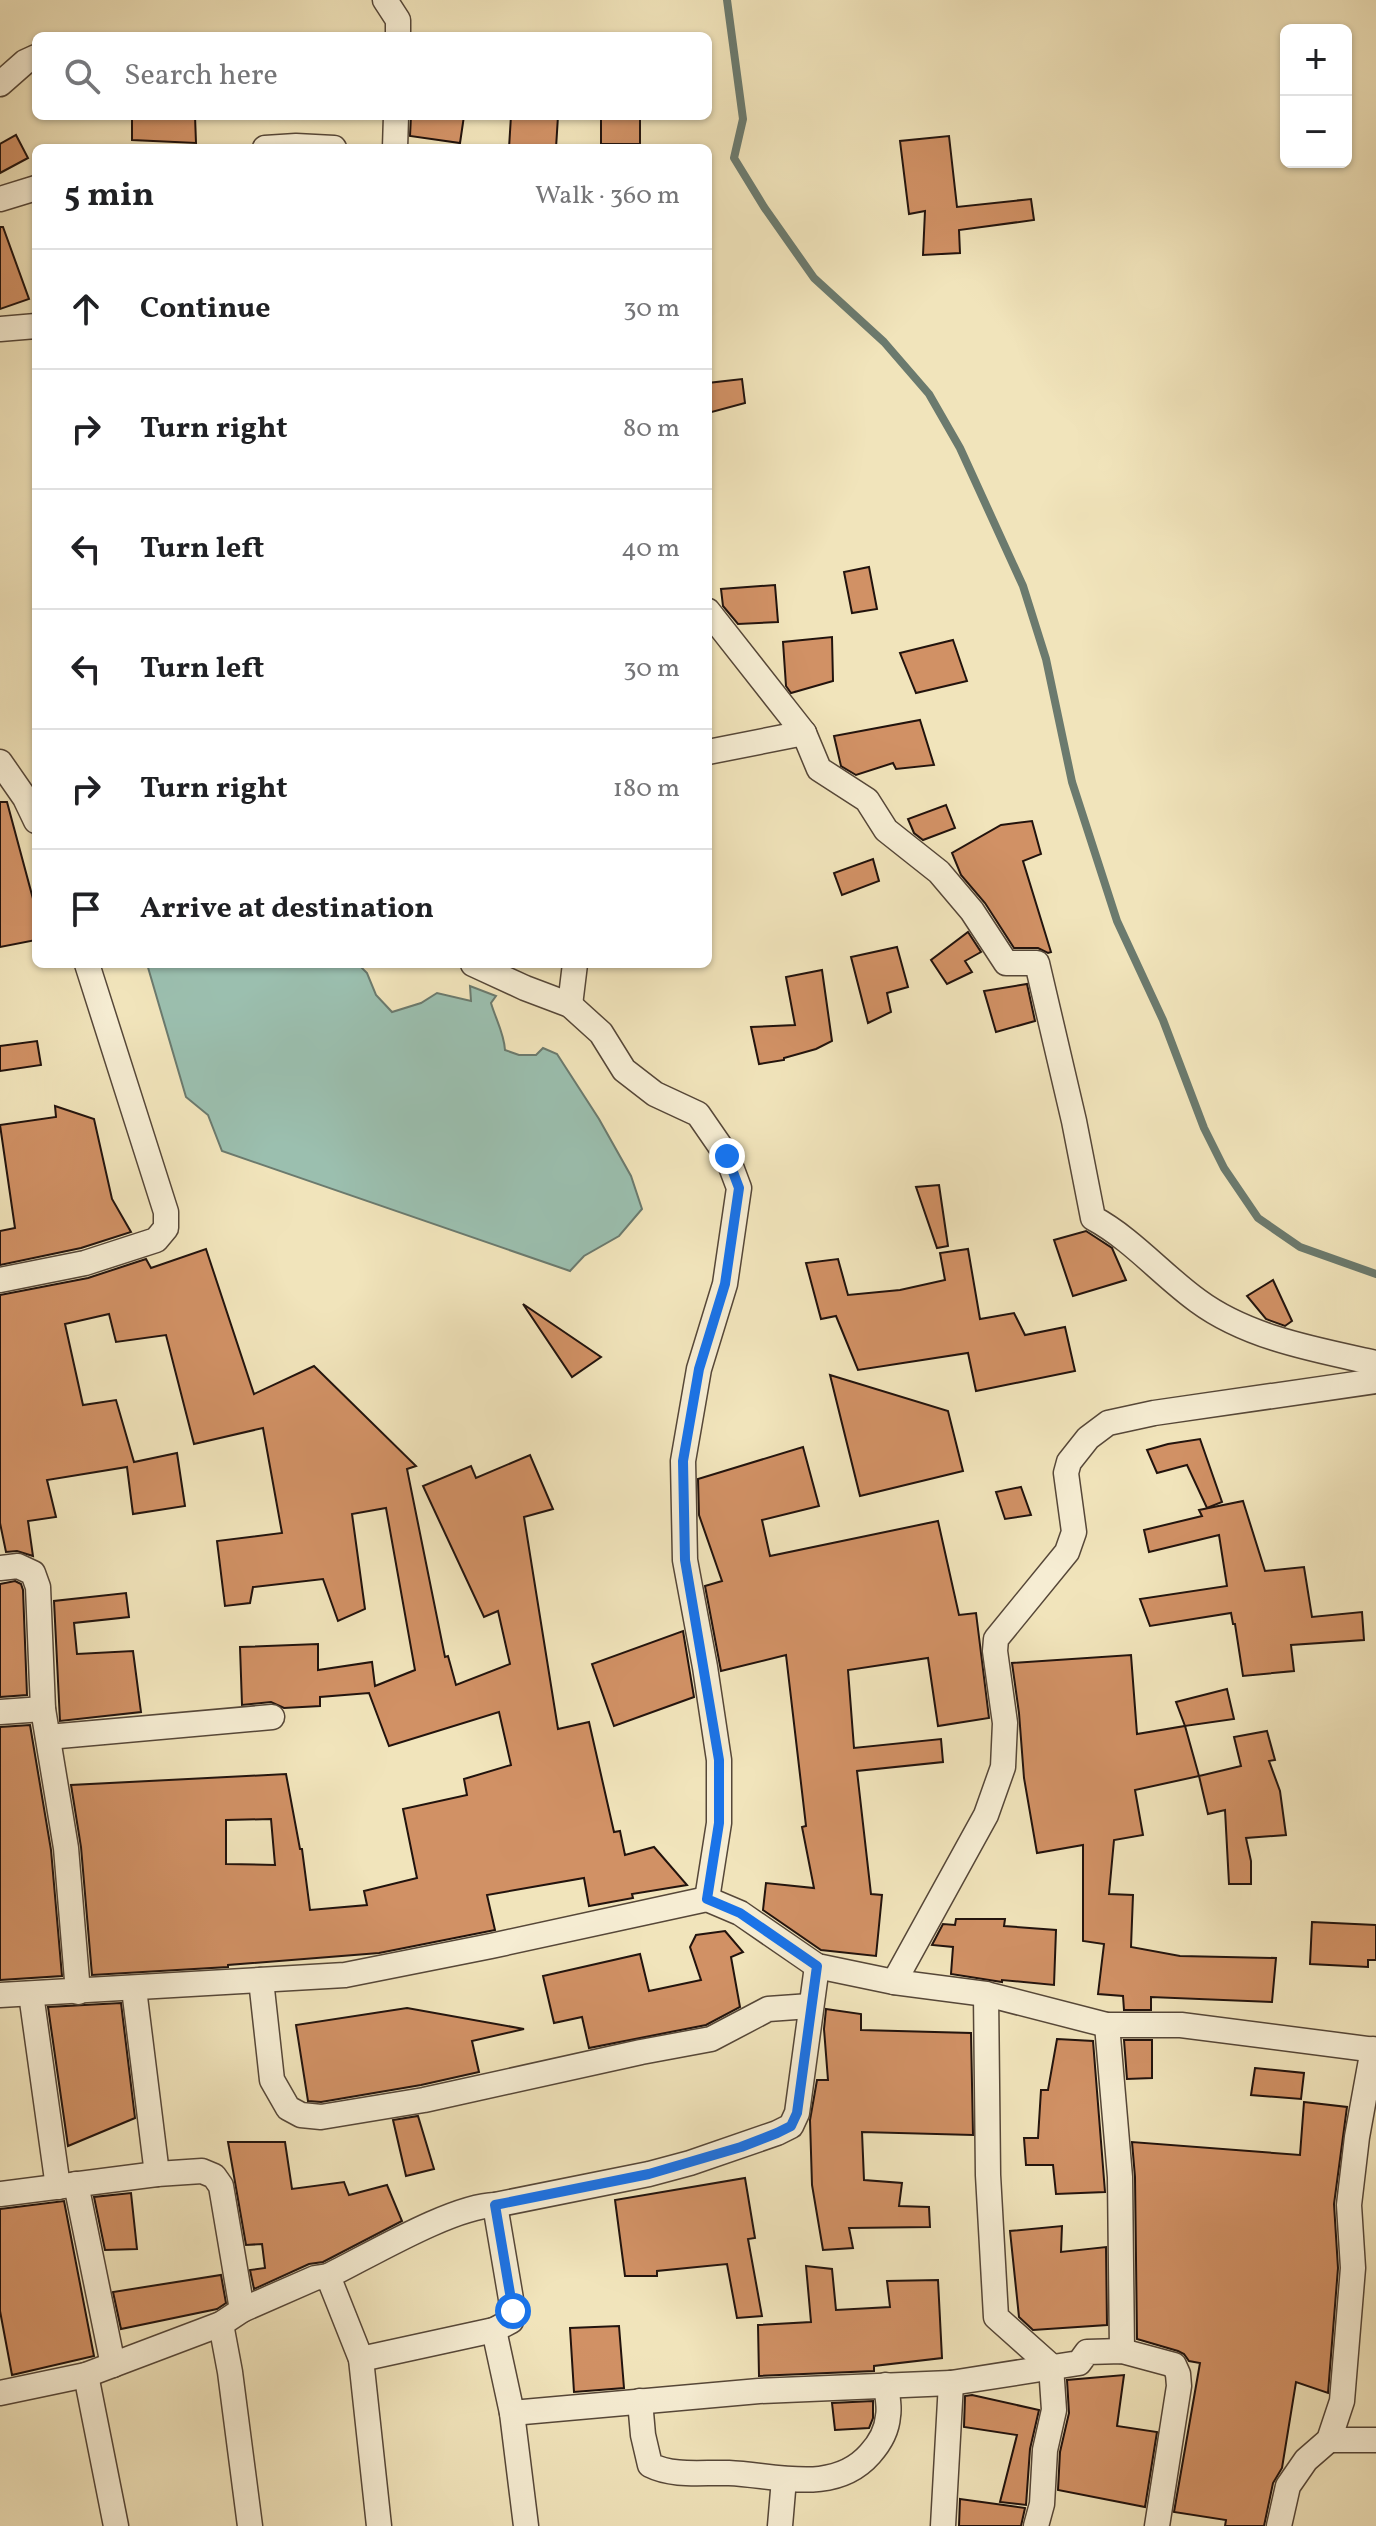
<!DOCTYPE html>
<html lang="en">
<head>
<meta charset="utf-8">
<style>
	body { margin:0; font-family:Vollkorn,serif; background:#f2f2f2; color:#202124 }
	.controls { position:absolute; right:24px; top:24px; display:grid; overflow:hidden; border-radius:12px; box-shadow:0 2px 6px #0004 }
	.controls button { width:72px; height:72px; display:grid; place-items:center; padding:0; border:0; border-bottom:2px solid #e0e0e0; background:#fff; color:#202124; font:40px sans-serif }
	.stop { position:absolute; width:24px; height:24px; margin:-18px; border:6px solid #1a73e8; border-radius:50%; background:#fff }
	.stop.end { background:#1a73e8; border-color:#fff; box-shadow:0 2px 8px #0008 }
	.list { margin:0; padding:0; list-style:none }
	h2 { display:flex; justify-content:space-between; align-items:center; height:104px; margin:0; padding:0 32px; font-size:34px }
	h2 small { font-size:26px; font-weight:400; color:#757577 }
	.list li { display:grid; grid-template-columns:52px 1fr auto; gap:24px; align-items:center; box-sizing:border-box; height:120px; padding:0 32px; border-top:2px solid #e0e0e0 }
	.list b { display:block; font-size:30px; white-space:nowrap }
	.list em { font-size:26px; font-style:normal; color:#757577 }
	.icon { flex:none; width:44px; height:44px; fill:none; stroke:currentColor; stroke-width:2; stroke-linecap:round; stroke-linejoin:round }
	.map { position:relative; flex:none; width:1376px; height:2526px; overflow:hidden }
	.search { position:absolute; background:#fff; box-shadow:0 2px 6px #0004; left:32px; top:32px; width:680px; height:88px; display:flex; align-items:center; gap:20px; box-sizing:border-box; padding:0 28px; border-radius:12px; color:#757577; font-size:30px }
	.panel { position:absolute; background:#fff; box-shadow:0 2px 6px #0004; left:32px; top:144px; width:680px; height:824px; border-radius:12px }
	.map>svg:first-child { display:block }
</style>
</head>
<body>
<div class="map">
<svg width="1376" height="2526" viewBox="0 0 1376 2526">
	<rect width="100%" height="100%" fill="#f1e4bb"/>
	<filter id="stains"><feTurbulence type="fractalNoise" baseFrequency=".0025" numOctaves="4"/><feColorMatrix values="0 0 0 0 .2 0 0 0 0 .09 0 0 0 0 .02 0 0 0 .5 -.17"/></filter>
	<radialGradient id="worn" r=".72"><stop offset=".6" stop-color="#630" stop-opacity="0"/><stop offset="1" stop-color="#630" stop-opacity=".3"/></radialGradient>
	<!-- water -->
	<path fill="#9bbfaf" stroke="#6b7a6e" stroke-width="2" d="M147,964H358L367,973L376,995L392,1012L421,1003L437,993L471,1001L470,986L496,996L491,1003C496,1020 504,1033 505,1050L519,1055H536L543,1048L557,1054L599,1119L631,1176L642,1209L619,1236L584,1256L570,1271L222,1151L208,1115L186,1097Z"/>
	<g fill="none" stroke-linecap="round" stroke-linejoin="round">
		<!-- stream -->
		<path stroke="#6b7a6e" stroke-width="8" d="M727,0L743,119L734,158L764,207L814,278L884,342L929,394L960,448L1023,586L1046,659L1072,782L1117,921L1163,1020L1204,1128L1224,1168L1258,1218L1300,1247L1376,1274"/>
	</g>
	<!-- building -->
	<g fill="#d19165" stroke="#22130d" stroke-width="2" fill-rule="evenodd">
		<path d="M132,116H195L196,143L132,140Z"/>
		<path d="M411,116H464L460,143L410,136Z"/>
		<path d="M511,116H558L556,148H509Z"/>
		<rect x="601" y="116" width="39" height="28"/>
		<path d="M16,135L28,158L0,173V144Z"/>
		<path d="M949,136L957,207L1031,199L1034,220L959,230L960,253L923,255L925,211L909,214L900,141Z"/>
		<path d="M0,227H3L29,299L0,309Z"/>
		<path d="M742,379L745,403L708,413V383Z"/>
		<path d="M869,567L877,609L852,613L844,572Z"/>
		<path d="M775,585L778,622L738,624L723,606L721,589Z"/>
		<path d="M832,637L833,681L791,693L786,686L783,642Z"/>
		<path d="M953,640L967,681L916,693L900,653Z"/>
		<path d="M920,720L934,765L896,769L893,763L856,775L841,766L834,736Z"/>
		<path d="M0,802H7L36,910V940L0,947Z"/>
		<path d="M946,805L955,828L923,840L914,833L908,819Z"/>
		<path d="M1032,821L1041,854L1023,861L1051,952L1048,953L1038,948H1014L985,903L961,875L952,853L1001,825Z"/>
		<path d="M873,859L879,881L842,895L834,873Z"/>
		<path d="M968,932L981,952L965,961L972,972L947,984L931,960Z"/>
		<path d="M897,947L908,987L887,993L891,1012L868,1023L851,957Z"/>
		<path d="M822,970L832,1041L816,1049L784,1058V1060L759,1064L751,1027L795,1025L786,977Z"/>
		<path d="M1027,984L1035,1021L996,1032L984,991Z"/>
		<path d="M37,1041L41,1065L0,1071V1046Z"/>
		<path d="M55,1106L94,1119L112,1199L131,1232L81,1248L0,1265V1231L15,1228L0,1125L56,1117Z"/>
		<path d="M939,1185L948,1246L937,1248L916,1187Z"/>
		<path d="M1086,1231L1112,1248L1126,1280L1073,1296L1054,1240Z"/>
		<path d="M206,1249L254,1394L314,1366L416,1466L407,1469L445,1657L448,1656L456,1685L510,1664L498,1611L484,1617L423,1486L471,1466L476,1478L530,1455L553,1509L524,1517L558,1729L589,1722L614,1832L620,1831L625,1855L654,1847L687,1885L632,1894L633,1898L589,1906L584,1878L487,1895L495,1930L379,1953L228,1965V1967L92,1975L81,1847L71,1785L286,1774L300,1849H302L310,1910L367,1905L364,1891L417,1878L403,1809L467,1795L464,1779L511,1765L499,1712L389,1746L369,1693L320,1697V1706L284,1708L271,1702L242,1705L240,1647L318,1644V1670L372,1662L375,1686L415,1670L386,1508L352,1514L365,1609L338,1621L323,1579L253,1587L250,1603L225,1606L217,1541L282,1533L263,1428L194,1444L166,1335L116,1342L109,1314L65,1324L83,1405L116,1400L134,1462L177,1453L185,1506L133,1514L127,1467L47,1480L56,1517L28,1521L33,1556L17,1551L6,1552L0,1523V1295L88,1278L146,1259L151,1268ZM271,1819L275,1865L226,1864V1820Z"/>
		<path d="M968,1249L980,1319L1014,1313L1025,1335L1065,1327L1075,1371L976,1391L968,1353L858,1370L836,1316L821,1319L806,1263L838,1259L848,1295L900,1290L945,1280L940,1253Z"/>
		<path d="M1273,1280L1292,1321L1285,1326L1266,1319L1247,1296Z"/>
		<path d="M523,1304L601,1357L572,1377Z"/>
		<path d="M830,1375L948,1411L963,1471L860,1496Z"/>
		<path d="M1200,1439L1222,1502L1207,1508L1187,1465L1157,1473L1147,1450L1168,1444Z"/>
		<path d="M803,1447L819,1506L762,1520L770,1556L938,1521L959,1615L976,1613L980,1645L989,1718L938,1726L928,1658L848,1670L854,1748L941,1739L943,1762L857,1771L871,1894L882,1895L876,1956L821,1950L763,1910L766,1883L814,1888L802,1827L806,1826L786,1655L721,1671L705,1586L722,1581L699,1515L698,1479Z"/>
		<path d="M1021,1487L1031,1515L1005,1519L996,1492Z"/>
		<path d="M1243,1501L1265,1571L1304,1567L1312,1617L1362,1612L1364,1640L1291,1645L1294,1671L1243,1676L1235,1624H1233L1231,1613L1150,1626L1140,1599L1227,1586L1219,1535L1149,1552L1144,1530L1202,1516L1199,1510Z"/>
		<path d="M15,1581L21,1584L23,1590L27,1695L0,1697V1584Z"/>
		<path d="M126,1593L129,1617L74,1623L77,1654L133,1651L141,1712L60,1721L54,1601Z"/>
		<path d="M683,1631L694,1697L614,1726L592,1664Z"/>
		<path d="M1131,1655L1137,1734L1185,1726L1199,1776L1135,1790L1143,1835L1114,1840L1109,1894L1133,1895L1131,1947L1180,1956L1276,1958L1272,2002L1151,1997V2010H1124L1123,1996L1098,1994L1104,1944L1083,1941V1845L1037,1853L1024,1778L1019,1713L1012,1663Z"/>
		<path d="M1227,1689L1234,1719L1185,1726L1176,1702Z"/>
		<path d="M30,1725L51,1850L62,1976L0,1980V1727Z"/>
		<path d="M1267,1731L1275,1760L1269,1761L1280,1791L1286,1835L1246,1838L1251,1861V1884H1229L1225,1810L1208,1814L1199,1776L1241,1766L1234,1737Z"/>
		<path d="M956,1919H1005L1004,1926L1056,1930L1054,1985L1002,1980V1982L951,1974L953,1947L932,1945L943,1924L955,1925Z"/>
		<path d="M1312,1922L1376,1925V1960H1368V1967L1310,1964Z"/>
		<path d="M725,1931L743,1952L731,1957L740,2007L706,2025L589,2048L582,2017L554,2023L543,1976L640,1954L649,1991L701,1980L690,1947L696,1935Z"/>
		<path d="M121,2003L135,2118L68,2146L48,2007Z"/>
		<path d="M407,2008L524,2029L472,2041L479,2072L421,2085L321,2102L308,2101L296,2025Z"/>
		<path d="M826,2009L861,2014V2030L971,2033L973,2135L862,2132L864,2180L902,2183L899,2206L929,2207L930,2227L849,2228L853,2248L823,2250L812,2185L810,2120L817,2080H828L824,2029Z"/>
		<path d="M1057,2039L1093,2041L1105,2192L1056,2194L1053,2165H1026L1024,2138H1038L1041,2090H1048Z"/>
		<path d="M1124,2040H1152V2078L1127,2079Z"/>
		<path d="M1255,2068L1304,2073L1301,2099L1251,2095Z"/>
		<path d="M1304,2102L1347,2107L1334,2204L1338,2268L1328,2393L1296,2382L1282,2468L1273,2483L1264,2526H1225L1226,2520L1174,2512L1200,2363L1189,2361L1184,2354L1178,2351L1137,2339L1135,2177L1132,2142L1300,2155Z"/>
		<path d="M418,2116L434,2169L406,2176L393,2120Z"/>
		<path d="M228,2142H285L292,2189L344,2182L349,2195L387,2185L402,2221L323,2262L309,2264L254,2289L250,2270L265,2268L262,2244L246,2245Z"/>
		<path d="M745,2178L755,2238L748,2239L762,2316L737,2318L727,2264L657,2271V2276H625L615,2200Z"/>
		<path d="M131,2193L137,2249L105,2250L94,2197Z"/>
		<path d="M64,2201L94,2356L12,2375L0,2311V2209Z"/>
		<path d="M1062,2226L1061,2252L1106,2247L1107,2325L1033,2330L1019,2317L1010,2231Z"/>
		<path d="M806,2266L832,2269L836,2310L890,2307L887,2281L938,2280L942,2358L874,2366V2371L759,2376L758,2325L811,2322Z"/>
		<path d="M221,2275L226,2303L217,2309L121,2329L113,2292Z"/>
		<path d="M619,2326L624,2388L574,2392L570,2328Z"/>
		<path d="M1124,2375L1117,2426L1157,2432L1145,2507L1058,2490L1060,2452L1069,2413L1067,2380Z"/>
		<path d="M972,2395L1039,2410L1030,2449L1026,2505L1000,2502L1017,2435L964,2427L965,2396Z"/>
		<path d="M873,2401V2418L869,2428L835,2430L832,2403Z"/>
		<path d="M960,2499L1025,2508L1021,2526H959Z"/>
	</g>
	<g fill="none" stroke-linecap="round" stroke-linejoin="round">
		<!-- street casing -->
		<g stroke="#564738" stroke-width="27">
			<g id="street">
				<path d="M385,0L398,20V36"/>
				<path d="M0,84L25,62L36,57"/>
				<path d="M265,148L296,146L334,148"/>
				<path d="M395,148L396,116"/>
				<path d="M0,199L36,188"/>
				<path d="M0,329L36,326"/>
				<path d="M708,611L804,733L819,769L867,800L886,830L939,872L972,911L1006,963H1037L1074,1121L1093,1218C1132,1239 1162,1275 1198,1301C1248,1338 1317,1350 1376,1363"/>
				<path d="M708,752L804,733"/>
				<path d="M0,762L25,798L36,821"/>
				<path d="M473,964L525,988L570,1005L601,1033L624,1070L655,1094L698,1114L727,1156L739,1188L725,1284L699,1369L683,1461L685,1560L705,1667L719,1760V1823L707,1899"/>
				<path d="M570,1005L575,964"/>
				<path d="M0,1280L85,1263L156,1240L166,1228V1212L87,964"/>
				<path d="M0,1568L18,1566L33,1573L38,1587L43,1709L66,1848L78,1992"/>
				<path d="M0,1712L43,1709"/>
				<path d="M48,1737L272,1717"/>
				<path d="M261,1980L272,2080L288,2108L301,2115L321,2117L424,2100L641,2052L711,2039L768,2009L810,2006"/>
				<path d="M894,1982L986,1815L1003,1767L1005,1723L995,1651L996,1639L1067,1552L1074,1532L1066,1473L1069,1462L1088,1438L1108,1423L1154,1413L1376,1381"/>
				<path d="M134,1989L157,2174"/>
				<path d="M31,1994L58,2187"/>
				<path d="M986,1994L988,2175L996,2317L1051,2366L1054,2410L1045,2450L1042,2504L1036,2526"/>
				<path d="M0,1995L345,1975L491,1946L707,1899L740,1913L817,1966L894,1982L986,1994L1107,2025H1181L1376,2050"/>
				<path d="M1107,2025L1120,2177L1122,2351"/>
				<path d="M76,2184L113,2365"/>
				<path d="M0,2194L157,2174L202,2171L214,2176L221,2186L242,2310"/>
				<path d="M328,2276L361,2359L379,2526"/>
				<path d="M221,2324L230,2372L250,2526"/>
				<path d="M494,2330L512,2413L526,2526"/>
				<path d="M361,2359L494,2330L511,2321L513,2311L495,2205"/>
				<path d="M86,2375L116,2526"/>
				<path d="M0,2393L86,2375L221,2324L242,2310L315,2278L328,2276C369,2256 452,2206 495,2205L649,2174L690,2163L777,2133L791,2126L797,2113L817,1966"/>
				<path d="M640,2401L643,2435L650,2465C674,2477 703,2472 729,2473C776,2475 834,2495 870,2454C879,2444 887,2430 888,2416C890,2407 887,2395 886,2385"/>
				<path d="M512,2413L759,2391L951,2383L1079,2363L1087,2352L1122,2351L1174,2365L1178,2374L1179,2386L1157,2526"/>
				<path d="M1329,2440H1376"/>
				<path d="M780,2526L784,2479"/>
				<path d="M943,2526L951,2383"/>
				<path d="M1279,2526L1288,2486L1306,2460L1329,2440L1342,2401L1353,2268L1349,2205L1357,2137L1373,2049"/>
			</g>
		</g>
		<!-- street -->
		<use href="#street" stroke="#f6edd3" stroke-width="24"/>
	</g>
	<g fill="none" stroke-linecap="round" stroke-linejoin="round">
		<!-- route -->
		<path stroke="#1a73e8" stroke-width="10" d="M513,2311L495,2205L649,2174L741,2147L777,2133L791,2126L797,2113L817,1966L740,1913L707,1899L719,1823V1760L685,1560L683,1461L699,1369L725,1284L739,1188L727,1156"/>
	</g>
	<rect width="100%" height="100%" filter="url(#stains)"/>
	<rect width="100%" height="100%" fill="url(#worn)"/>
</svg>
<div class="controls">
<button>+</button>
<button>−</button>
</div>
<div class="stop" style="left:513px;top:2311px"></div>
<div class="stop end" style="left:727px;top:1156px"></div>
<div class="search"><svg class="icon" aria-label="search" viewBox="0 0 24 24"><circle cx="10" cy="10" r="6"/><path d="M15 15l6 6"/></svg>Search here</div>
<section class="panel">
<h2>5 min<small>Walk · 360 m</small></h2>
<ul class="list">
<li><svg class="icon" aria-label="ahead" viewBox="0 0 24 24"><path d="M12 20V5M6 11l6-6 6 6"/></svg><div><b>Continue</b></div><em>30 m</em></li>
<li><svg class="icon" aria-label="right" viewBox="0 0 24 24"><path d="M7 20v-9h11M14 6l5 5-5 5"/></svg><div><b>Turn right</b></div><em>80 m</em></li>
<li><svg class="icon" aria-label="left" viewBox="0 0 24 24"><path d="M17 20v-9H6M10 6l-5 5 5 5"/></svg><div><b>Turn left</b></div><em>40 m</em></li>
<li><svg class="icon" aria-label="left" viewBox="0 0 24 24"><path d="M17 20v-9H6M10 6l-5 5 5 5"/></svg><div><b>Turn left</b></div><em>30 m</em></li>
<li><svg class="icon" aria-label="right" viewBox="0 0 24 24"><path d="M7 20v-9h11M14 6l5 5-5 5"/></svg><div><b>Turn right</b></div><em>180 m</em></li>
<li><svg class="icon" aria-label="arrive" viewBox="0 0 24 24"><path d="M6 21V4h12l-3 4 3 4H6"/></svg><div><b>Arrive at destination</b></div></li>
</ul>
</section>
</div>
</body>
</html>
